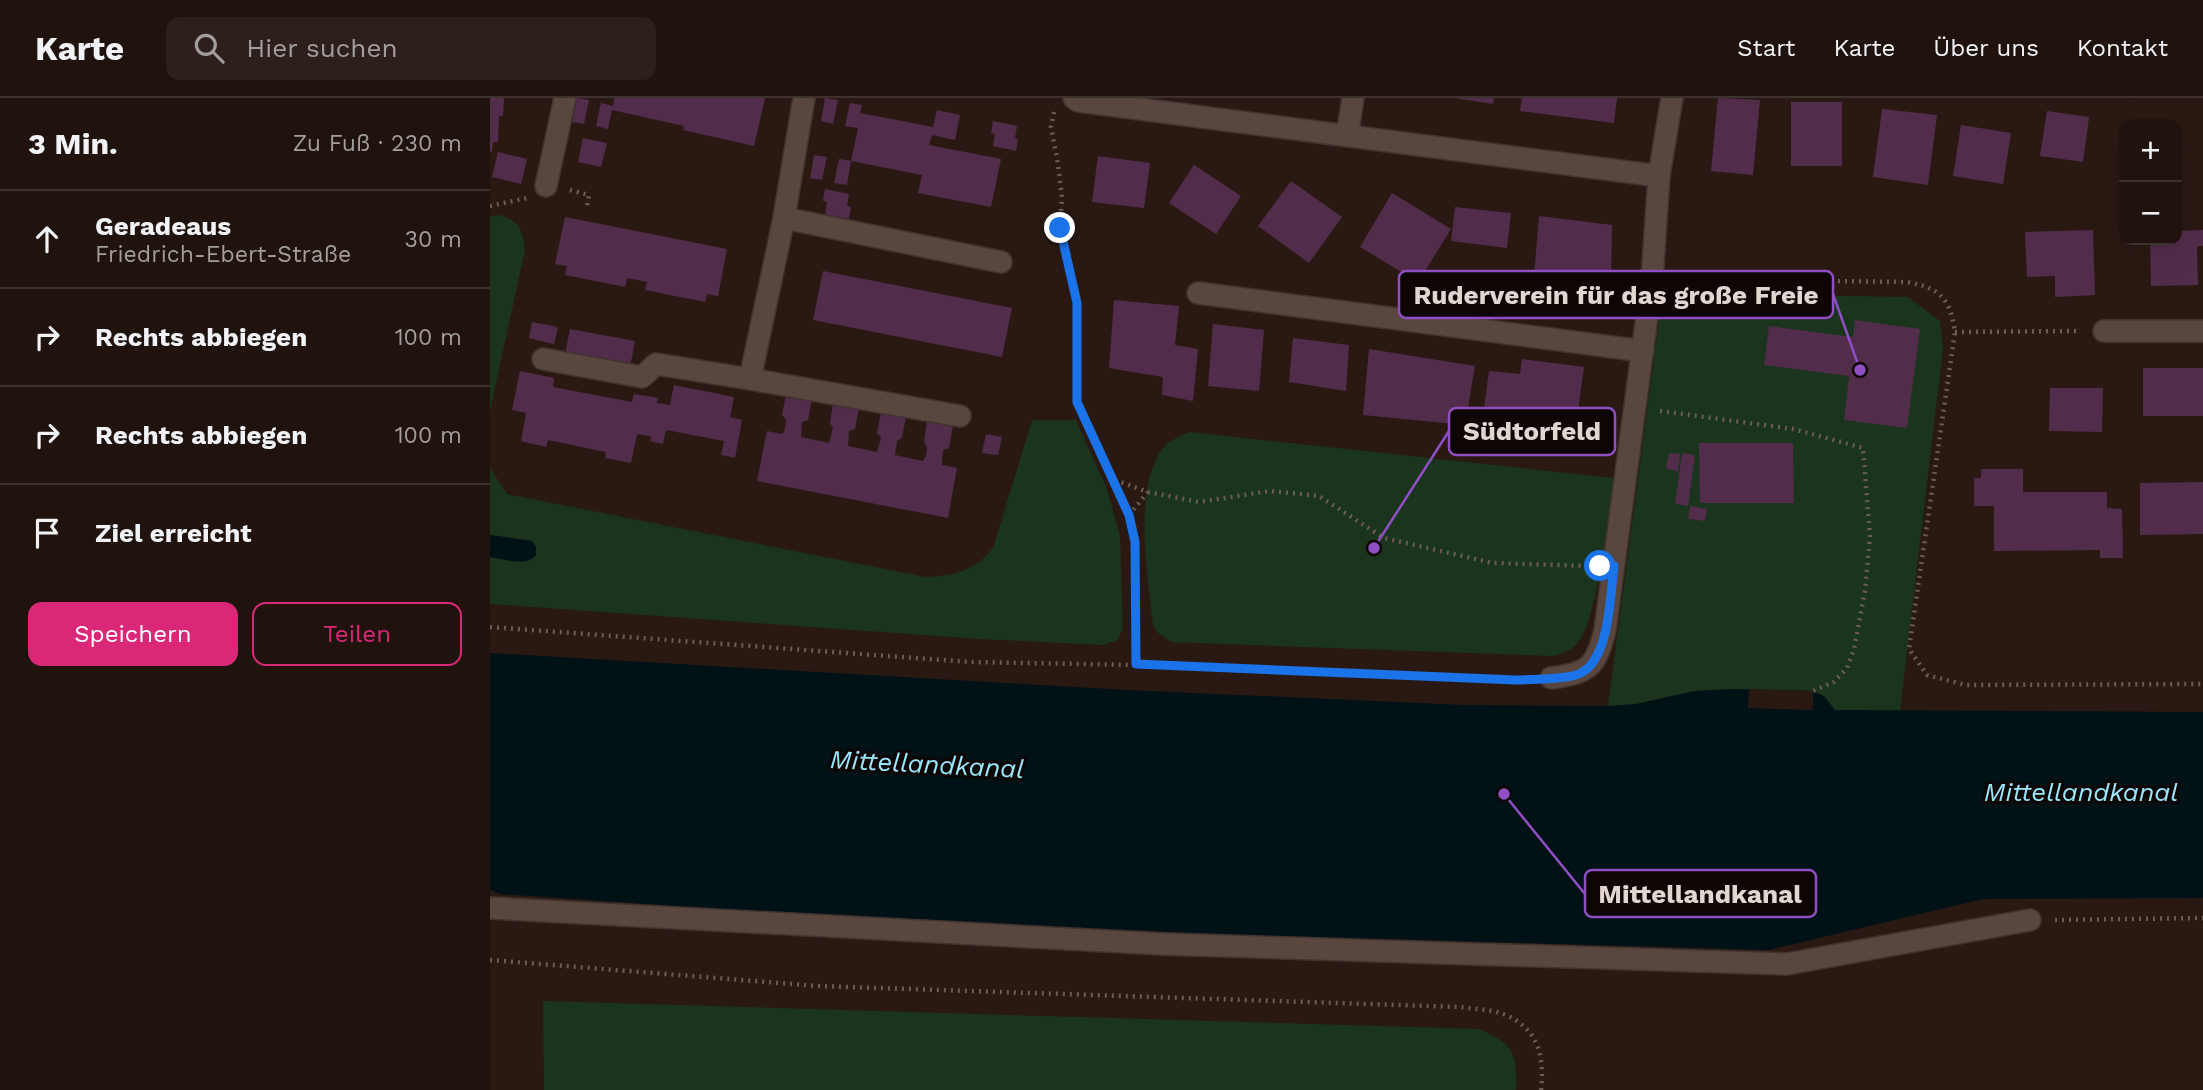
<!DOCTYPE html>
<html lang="de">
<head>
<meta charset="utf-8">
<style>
	body { margin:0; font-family:"Work Sans",sans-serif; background:#2d201c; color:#f1f3f6 }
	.controls { position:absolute; right:21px; top:21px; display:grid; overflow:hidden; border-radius:14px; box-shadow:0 7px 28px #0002 }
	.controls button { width:63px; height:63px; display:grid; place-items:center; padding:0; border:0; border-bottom:2px solid #3d322e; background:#20130e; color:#f1f3f6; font:35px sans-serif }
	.stop { position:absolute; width:21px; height:21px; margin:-16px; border:5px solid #1a73e8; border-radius:50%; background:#fff }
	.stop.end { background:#1a73e8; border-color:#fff; box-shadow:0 2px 7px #0008 }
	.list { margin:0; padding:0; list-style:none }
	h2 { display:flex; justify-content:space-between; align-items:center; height:91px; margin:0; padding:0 28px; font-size:30px }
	h2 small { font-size:23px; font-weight:400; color:#a29e9e }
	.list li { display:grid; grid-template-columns:46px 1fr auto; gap:21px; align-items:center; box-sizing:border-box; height:98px; padding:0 28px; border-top:2px solid #3d322e }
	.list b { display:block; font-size:26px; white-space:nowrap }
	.list p { margin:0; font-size:23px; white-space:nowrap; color:#a29e9e }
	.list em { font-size:23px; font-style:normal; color:#a29e9e }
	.actions { display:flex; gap:14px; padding:21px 28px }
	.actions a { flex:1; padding:16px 0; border:2px solid #db2777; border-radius:14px; text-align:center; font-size:24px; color:#db2777 }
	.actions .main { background:#db2777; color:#fff }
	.icon { flex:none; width:38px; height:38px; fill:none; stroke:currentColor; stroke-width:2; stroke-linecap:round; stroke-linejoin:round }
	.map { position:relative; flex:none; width:1713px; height:992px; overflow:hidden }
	header { display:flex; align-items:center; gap:42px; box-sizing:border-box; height:98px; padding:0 35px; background:#20130e; border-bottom:2px solid #3d322e }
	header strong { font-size:33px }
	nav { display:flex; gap:38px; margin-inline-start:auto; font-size:24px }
	.search { width:490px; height:63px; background:#2d201c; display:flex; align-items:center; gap:18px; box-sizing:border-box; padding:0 24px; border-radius:14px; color:#a29e9e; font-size:26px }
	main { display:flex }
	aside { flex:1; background:#20130e }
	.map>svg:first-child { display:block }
</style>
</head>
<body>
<header>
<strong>Karte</strong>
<div class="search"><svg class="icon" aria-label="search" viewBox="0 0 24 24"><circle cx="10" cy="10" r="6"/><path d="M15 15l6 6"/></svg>Hier suchen</div>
<nav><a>Start</a><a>Karte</a><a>Über uns</a><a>Kontakt</a></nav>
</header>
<main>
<aside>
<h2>3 Min.<small>Zu Fuß · 230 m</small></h2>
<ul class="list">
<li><svg class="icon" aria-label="ahead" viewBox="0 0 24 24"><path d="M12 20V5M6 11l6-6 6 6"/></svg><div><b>Geradeaus</b><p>Friedrich-Ebert-Straße</p></div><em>30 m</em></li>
<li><svg class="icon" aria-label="right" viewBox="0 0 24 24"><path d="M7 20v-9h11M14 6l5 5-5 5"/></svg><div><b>Rechts abbiegen</b></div><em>100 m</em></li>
<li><svg class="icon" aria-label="right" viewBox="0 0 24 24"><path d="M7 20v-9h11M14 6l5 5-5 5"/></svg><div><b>Rechts abbiegen</b></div><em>100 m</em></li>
<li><svg class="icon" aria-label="arrive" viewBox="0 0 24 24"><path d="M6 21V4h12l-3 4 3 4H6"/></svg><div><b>Ziel erreicht</b></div></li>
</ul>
<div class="actions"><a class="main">Speichern</a><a>Teilen</a></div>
</aside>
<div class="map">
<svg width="1713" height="992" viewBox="0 0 1713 992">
	<rect width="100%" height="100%" fill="#2a1913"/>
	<!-- green -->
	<g fill="#1a341d">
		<path d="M9,117C30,123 32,131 35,152L0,312V118Z"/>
		<path d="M1179,195L1418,199L1450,223L1453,251L1410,613L1118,608L1170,215Z"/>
		<path d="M542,322H586L617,391L630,438L633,531L627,542L613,547L490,541L0,506V459C14,461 36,469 46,457V449L36,442L0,437V370L17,396L435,479C463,478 485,473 503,450Z"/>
		<path d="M699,334L1124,380C1119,414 1107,520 1089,543C1081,553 1073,556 1061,558L681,544L667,534L663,526C658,480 644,397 669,356C676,344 687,339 699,334Z"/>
		<path d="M53,903L990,931C1024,948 1027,954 1026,992H54Z"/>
	</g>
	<!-- water -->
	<g fill="#011217">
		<path d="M0,437L42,443L46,449V457C36,469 14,461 0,459Z"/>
		<path d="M0,555L637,592L974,607L1118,608L1146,606L1204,593L1245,591L1323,593L1334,598L1345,612L1713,614V800L1493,801L1279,852L720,836L247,812L10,796L0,792Z"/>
	</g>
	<!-- pier -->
	<path fill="#2a1913" d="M1259,591L1323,593V612L1258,610Z"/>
	<!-- building -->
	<g fill="#522d4b">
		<path d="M0,0H14L13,18H9L8,44H3L2,54H0Z"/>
		<path d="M87,0L99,2L94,26L82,24Z"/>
		<path d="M124,0H275L264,48L193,32L194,28L122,12L118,31L106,28L111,5L123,8Z"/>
		<path d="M335,0L348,2L343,26L331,23Z"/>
		<path d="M965,0H1004L1003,6Z"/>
		<path d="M1032,0H1127L1124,25L1030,13Z"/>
		<path d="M1228,0L1270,2L1263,77L1221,73Z"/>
		<rect x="1301" y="4" width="51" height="64"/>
		<path d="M360,5L372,7L370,15L443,29L447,12L470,17L465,42L442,37L439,47L511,61L501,109L428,95L432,77L361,63L368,30L355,28Z"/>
		<path d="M1392,11L1447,17L1438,87L1383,79Z"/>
		<path d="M1557,13L1599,19L1593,64L1550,58Z"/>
		<path d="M503,23L527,28L525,40L528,41L526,53L503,48L505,36L501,35Z"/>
		<path d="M1471,27L1521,35L1513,86L1463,78Z"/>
		<path d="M93,40L117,45L111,69L88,64Z"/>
		<path d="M8,54L37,61L31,86L2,79Z"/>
		<path d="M324,57L337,59L332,82L320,80Z"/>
		<path d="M608,58L660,65L654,110L602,104Z"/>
		<path d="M349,61L361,63L357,87L344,85Z"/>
		<path d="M704,67L751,98L726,136L679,105Z"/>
		<path d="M801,83L852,119L819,165L768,128Z"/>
		<path d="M335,91L359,96L357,108L361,109L359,121L335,116L337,104L333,103Z"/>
		<path d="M902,95L961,131L928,184L870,149Z"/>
		<path d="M965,109L1021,115L1017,150L961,143Z"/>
		<path d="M1049,118L1122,127L1121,187L1044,179Z"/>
		<path d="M75,119L237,151L228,198L217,196L215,204L155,192L157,184L137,180L135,189L75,177L77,168L65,166Z"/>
		<path d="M1603,132L1605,197L1565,199V178L1537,179L1535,134Z"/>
		<path d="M1713,132V148H1707L1708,187L1661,188L1660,142H1687V133Z"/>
		<path d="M333,173L522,210L512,259L323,222Z"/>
		<path d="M624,202L689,208L685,247L708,251L703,303L672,297L673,279L619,270Z"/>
		<path d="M1365,222L1430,231L1417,330L1354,322L1359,278L1274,267L1279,228L1363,239Z"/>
		<path d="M42,224L68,229L64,246L39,240Z"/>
		<path d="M723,226L774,232L769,293L718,288Z"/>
		<path d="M80,231L145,243L140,269L75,257Z"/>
		<path d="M803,240L859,247L856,293L799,284Z"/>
		<path d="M879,251L985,268L975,327L873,317Z"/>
		<path d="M1032,261L1094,269L1086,327L993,317L999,273L1030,276Z"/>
		<rect x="1653" y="270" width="60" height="48"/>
		<path d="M30,273L64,280L63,289L142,304L144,296L168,300L167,305L180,307L184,287L244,299L240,319L252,322L245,360L231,357L234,343L176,332L173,346L160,343L161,338L147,336L141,365L115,360L116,354L58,342L56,349L31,343L36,315L22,312Z"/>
		<path d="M1560,290H1613L1612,334L1559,333Z"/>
		<path d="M296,296L322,301L318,322L312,324L311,339L339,345L343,330L340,325L343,305L369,310L365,331L359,333L358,348L387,354L391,340L387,335L391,314L416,319L412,340L407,343L405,357L433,363L436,358L437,349L434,344L437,323L463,328L459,350L453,352L452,361V367L467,370L458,420L267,383L277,333L292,336L295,331L296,322L292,317Z"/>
		<path d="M496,336L512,339L508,357L492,355Z"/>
		<path d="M1209,345H1303L1304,405H1210Z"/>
		<path d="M1179,355L1190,356L1188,373L1176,371Z"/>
		<path d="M1192,355L1205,357L1198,408L1185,406Z"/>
		<path d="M1491,371H1533V394H1617V410L1632,411L1633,460H1610V452L1504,453V408H1484V380H1491Z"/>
		<path d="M1713,384V436L1650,437V385Z"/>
		<path d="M1200,408L1217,411L1215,423L1198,421Z"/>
	</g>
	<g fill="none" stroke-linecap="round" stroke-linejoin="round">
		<!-- minor casing -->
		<g stroke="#403330" stroke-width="24">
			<g id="minor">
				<path d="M584,0L588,3L1169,78"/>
				<path d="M857,38L863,0"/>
				<path d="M56,88L75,0"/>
				<path d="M294,120L511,164"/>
				<path d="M708,195L1153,253"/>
				<path d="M1614,233H1713"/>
				<path d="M53,261L152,279L166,266L260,281L294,120L314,0"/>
				<path d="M260,281L470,318"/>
				<path d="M1061,580C1099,575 1106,569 1115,532L1162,181L1169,78L1182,0"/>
				<path d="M0,810L672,846L1297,866L1540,822"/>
			</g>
		</g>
		<!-- path -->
		<g stroke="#6b5c56" stroke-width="4.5" stroke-dasharray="2 5" stroke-linecap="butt">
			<path d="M564,14L561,29L568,66L572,100L570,130L587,205V305L639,417L645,444L646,464V567"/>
			<path d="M80,92L99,97L97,109"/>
			<path d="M0,108L37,100"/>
			<path d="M1187,181L1417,184C1450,190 1460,200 1465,234L1419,551L1437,577L1476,587L1713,586"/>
			<path d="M1465,234L1590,233"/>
			<path d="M1170,313L1303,331L1373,350L1380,438L1375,493L1364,551L1357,570L1344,584L1323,593"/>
			<path d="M625,382L658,394L709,404L780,393L829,398L894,440L1003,465L1100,468"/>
			<path d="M639,417L658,394"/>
			<path d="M0,529L480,564L646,567L1037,581"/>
			<path d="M1565,822L1713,820"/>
			<path d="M0,862L327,888L970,909C984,911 1000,911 1013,916C1048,929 1055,959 1051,992"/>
		</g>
		<!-- minor -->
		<use href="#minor" stroke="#59463e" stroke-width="21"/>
	</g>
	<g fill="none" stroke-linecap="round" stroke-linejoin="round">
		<!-- route -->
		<path stroke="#1a73e8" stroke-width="9" d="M570,130L587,205V304L639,417L645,444L646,566L1026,582C1045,581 1068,582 1086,577C1120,567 1120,498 1124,468H1110"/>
	</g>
	<g text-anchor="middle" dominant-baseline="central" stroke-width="6" stroke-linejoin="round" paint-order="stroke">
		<!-- water labels -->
		<g font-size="26" font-style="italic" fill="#9ae7fc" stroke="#0d0605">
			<text transform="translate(437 666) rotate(3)">Mittellandkanal</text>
			<text x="1591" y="694">Mittellandkanal</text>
		</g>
	</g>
	<!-- callouts -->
	<path fill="none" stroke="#904ec3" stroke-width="2.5" d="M1370 272L1343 196M884 450L959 333M1014 696L1095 796"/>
	<g fill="#904ec3" stroke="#0d0605" stroke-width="2.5">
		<circle cx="1370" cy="272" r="7"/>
		<circle cx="884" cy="450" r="7"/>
		<circle cx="1014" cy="696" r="7"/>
	</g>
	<g fill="#0d0605" stroke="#904ec3" stroke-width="2.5">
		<rect x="909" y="173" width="434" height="47" rx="7"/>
		<rect x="959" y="310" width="166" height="47" rx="7"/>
		<rect x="1095" y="772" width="231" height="47" rx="7"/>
	</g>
	<g font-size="26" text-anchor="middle" font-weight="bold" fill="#e2d6d1">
		<text x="1126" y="206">Ruderverein für das große Freie</text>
		<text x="1042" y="342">Südtorfeld</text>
		<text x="1210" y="805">Mittellandkanal</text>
	</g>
</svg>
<div class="controls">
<button>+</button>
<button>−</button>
</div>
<div class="stop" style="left:1110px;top:468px"></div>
<div class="stop end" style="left:570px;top:130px"></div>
</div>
</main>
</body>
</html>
